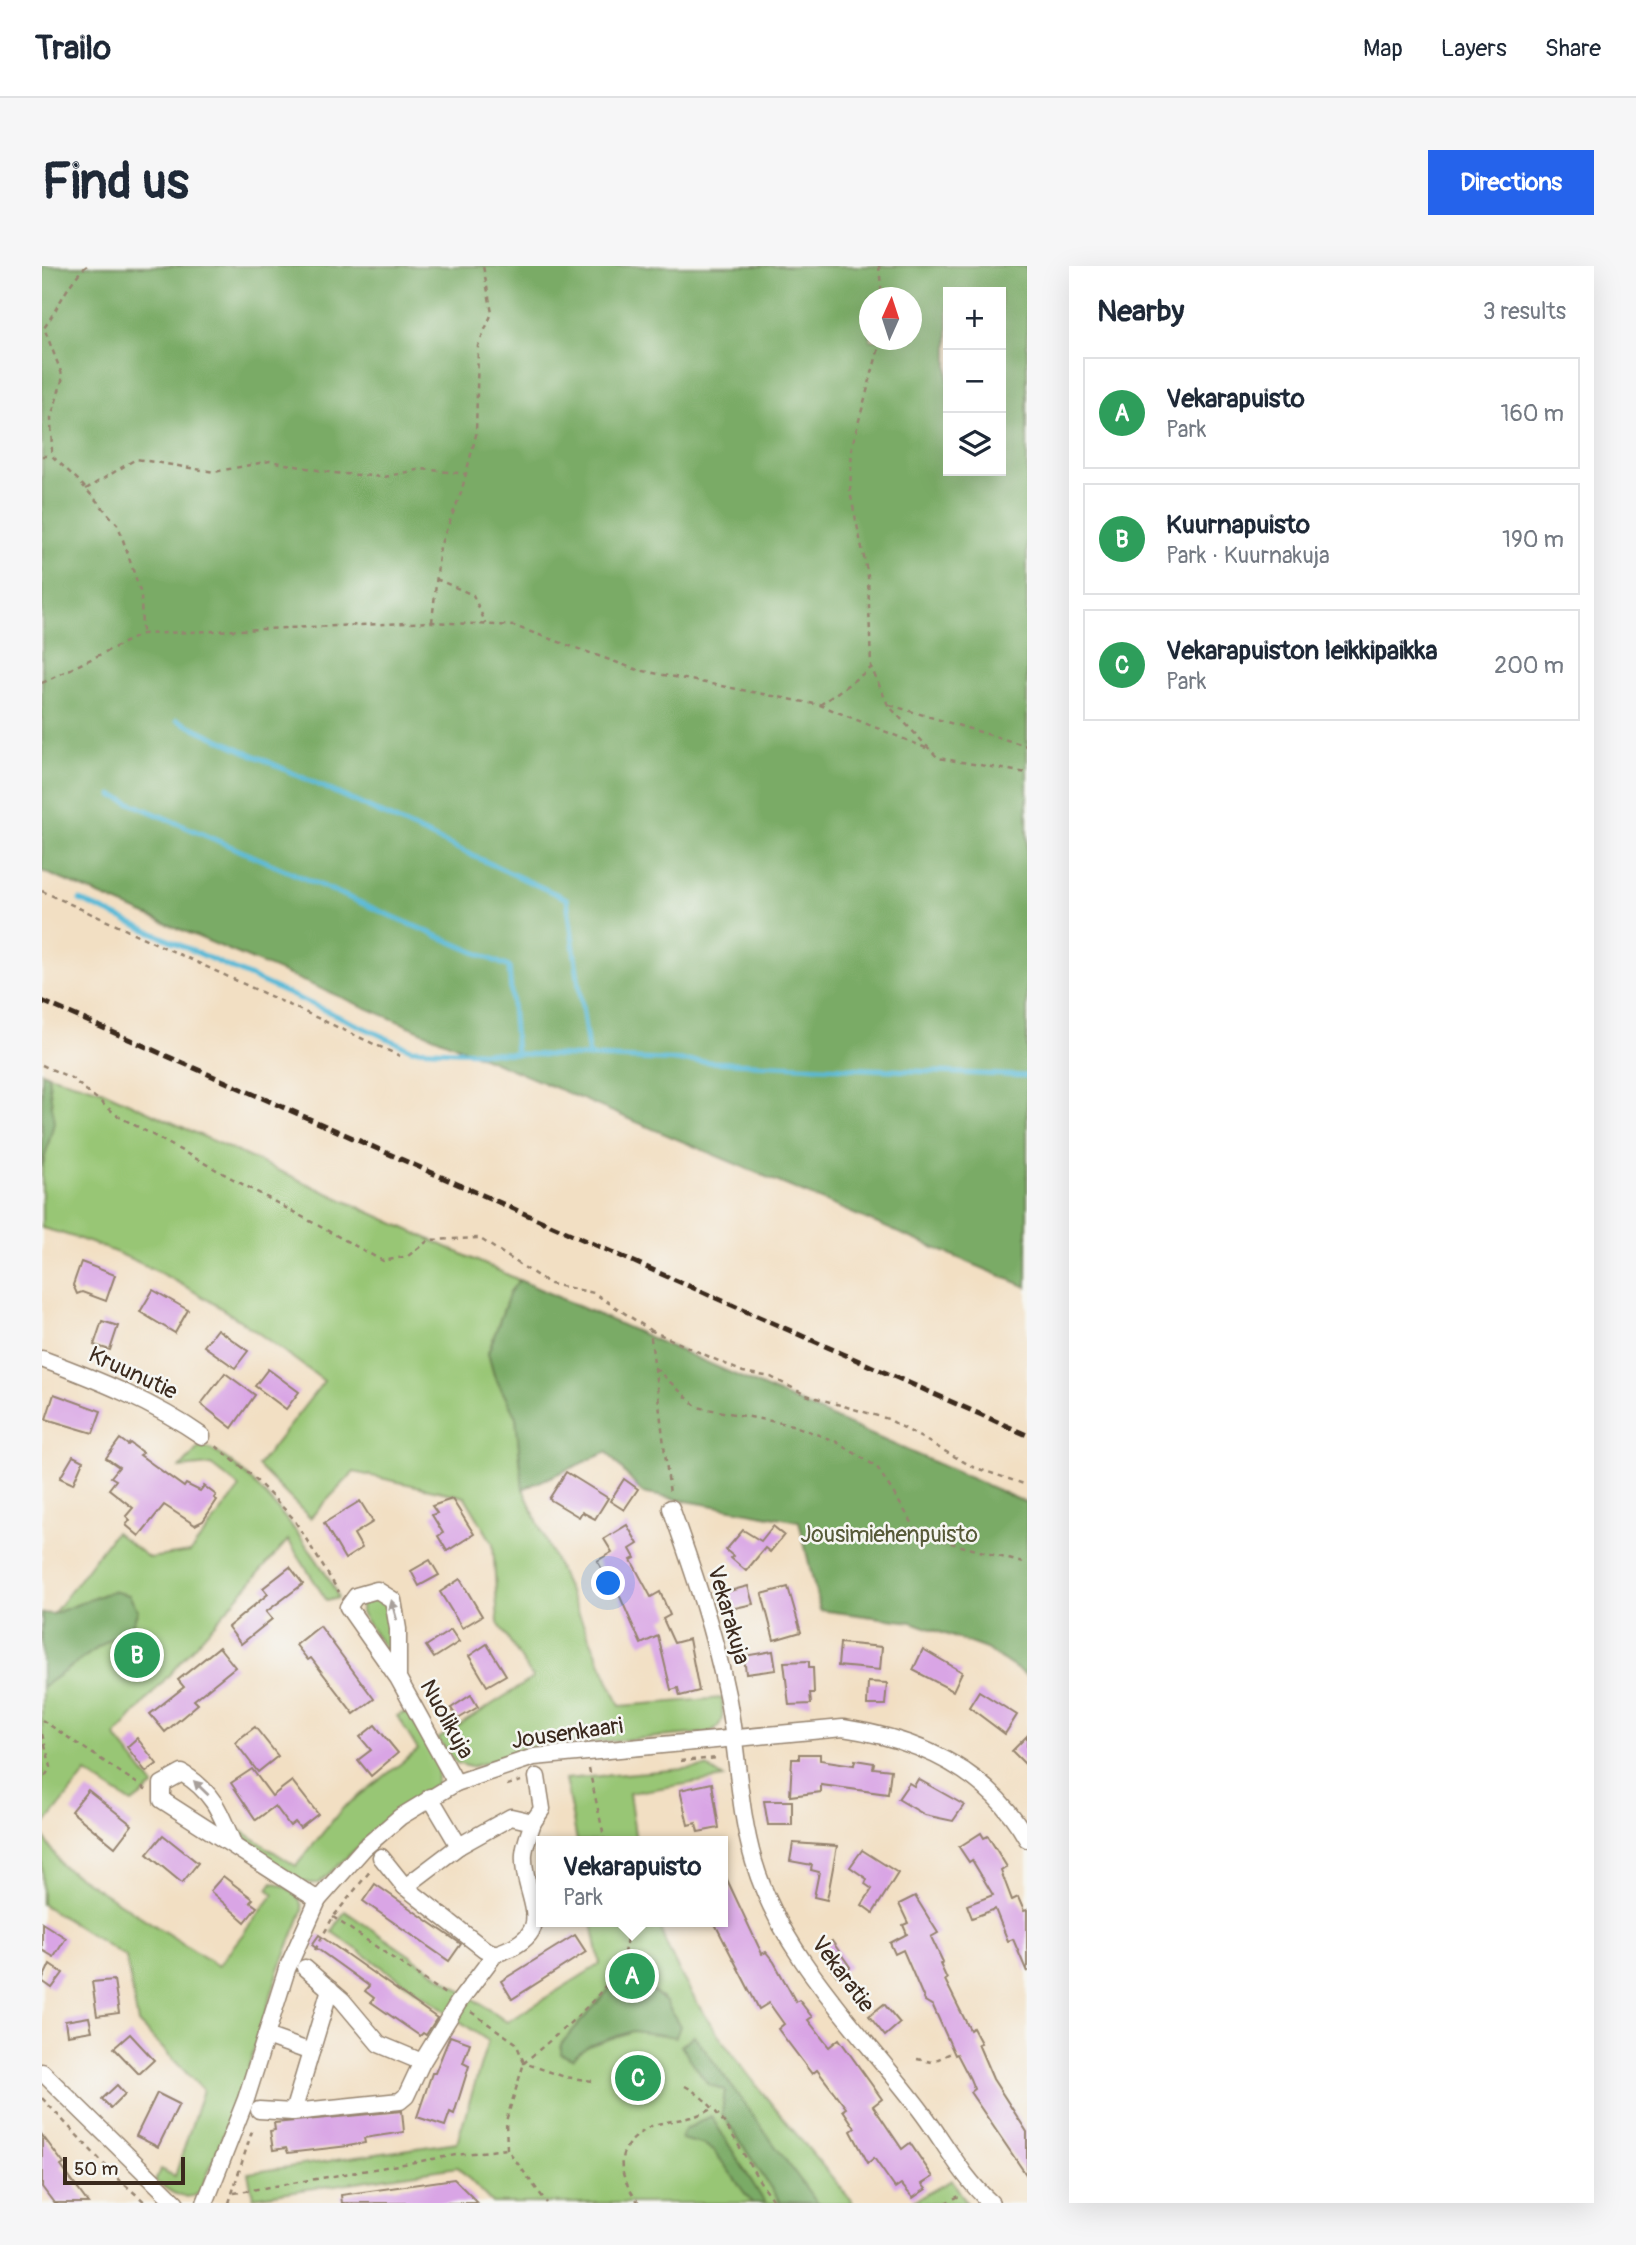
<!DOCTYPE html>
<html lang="en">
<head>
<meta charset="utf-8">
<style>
	body { margin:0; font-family:Pangolin,sans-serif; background:#f6f6f7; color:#1f2937 }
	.controls { position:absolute; right:21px; top:21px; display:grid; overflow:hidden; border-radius:0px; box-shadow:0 7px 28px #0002 }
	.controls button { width:63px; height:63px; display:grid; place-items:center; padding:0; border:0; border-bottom:2px solid #e0e1e3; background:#fff; color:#1f2937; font:35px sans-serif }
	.compass { position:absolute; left:817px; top:21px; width:63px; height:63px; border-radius:50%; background:#fff; box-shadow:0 7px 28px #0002; rotate:3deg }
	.scale { position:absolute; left:21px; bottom:18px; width:122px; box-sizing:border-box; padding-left:7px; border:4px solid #3b2a1e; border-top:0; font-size:19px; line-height:24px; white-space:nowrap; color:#3b2a1e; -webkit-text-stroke:5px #f6f6f2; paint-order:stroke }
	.you { position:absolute; left:567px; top:1318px; width:24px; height:24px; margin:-18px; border:5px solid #fff; border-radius:50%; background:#1a73e8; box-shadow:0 0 0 10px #1a73e833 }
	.badge { display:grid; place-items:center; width:46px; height:46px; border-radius:50%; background:#2563eb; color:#fff; font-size:23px; font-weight:700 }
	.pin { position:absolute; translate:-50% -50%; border:4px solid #fff; box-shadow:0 2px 7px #0006 }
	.popup { position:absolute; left:494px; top:1570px; width:192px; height:91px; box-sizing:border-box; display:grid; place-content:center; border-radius:0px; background:#fff; filter:drop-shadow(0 2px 5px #0005); font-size:23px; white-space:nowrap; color:#747a83 }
	.popup b { font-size:26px; color:#1f2937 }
	.popup::after { content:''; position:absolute; left:50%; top:100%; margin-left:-14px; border:14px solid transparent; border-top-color:#fff }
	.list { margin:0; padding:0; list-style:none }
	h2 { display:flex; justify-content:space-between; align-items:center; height:91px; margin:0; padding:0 28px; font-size:30px }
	h2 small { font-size:23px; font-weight:400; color:#747a83 }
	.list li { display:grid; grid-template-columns:46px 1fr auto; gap:21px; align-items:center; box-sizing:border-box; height:112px; margin:0 14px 14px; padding:0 14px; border:2px solid #e0e1e3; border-radius:0px }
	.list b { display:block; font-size:26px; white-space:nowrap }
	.list p { margin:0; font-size:23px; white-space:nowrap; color:#747a83 }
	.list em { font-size:23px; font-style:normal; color:#747a83 }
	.icon { flex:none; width:38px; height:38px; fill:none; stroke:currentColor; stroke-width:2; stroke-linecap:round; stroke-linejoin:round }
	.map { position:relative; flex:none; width:985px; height:1937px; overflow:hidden; border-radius:0px }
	header { display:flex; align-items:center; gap:42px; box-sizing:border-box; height:98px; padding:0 35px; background:#fff; border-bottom:2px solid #e0e1e3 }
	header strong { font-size:33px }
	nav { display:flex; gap:38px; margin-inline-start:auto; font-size:24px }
	.intro { display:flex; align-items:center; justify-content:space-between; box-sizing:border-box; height:168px; padding:0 42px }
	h1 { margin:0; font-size:49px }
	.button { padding:18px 32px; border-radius:0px; background:#2563eb; color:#fff; font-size:24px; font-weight:700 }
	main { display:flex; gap:42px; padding:0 42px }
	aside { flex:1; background:#fff; border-radius:0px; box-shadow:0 7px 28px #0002 }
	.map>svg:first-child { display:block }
</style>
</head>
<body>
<header>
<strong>Trailo</strong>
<nav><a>Map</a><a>Layers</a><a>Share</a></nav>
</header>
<div class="intro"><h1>Find us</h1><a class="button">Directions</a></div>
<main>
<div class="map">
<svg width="985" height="1937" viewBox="0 0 985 1937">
	<rect width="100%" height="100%" fill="#f6f6f2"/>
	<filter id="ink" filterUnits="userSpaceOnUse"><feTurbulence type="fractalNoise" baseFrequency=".0143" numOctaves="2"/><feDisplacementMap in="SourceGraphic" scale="14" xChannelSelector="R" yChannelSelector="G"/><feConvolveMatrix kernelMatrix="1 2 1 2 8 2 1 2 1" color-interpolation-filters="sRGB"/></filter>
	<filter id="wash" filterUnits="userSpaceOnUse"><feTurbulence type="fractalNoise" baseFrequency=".00686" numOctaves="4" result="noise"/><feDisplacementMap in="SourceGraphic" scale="28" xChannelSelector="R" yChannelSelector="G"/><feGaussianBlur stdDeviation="1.57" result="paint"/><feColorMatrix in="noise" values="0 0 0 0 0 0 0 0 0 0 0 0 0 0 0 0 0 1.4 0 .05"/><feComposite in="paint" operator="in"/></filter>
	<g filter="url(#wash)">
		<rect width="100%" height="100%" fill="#f2dfc3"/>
		<!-- green -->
		<g fill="#98c674" stroke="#6a7849" stroke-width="2">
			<path d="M6,809L59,824L477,1014L468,1026L446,1087L452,1109L474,1151L481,1223L578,1440L680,1432C681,1449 683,1461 665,1467L507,1480L428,1501L414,1497L396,1473L491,1412L456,1357L451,1278L423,1231L312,1206L268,1252L216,1200L282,1115C192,1048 112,990 0,962V902L12,856Z"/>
			<path d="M157,1181C193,1179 286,1300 296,1332L285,1335L246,1274L73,1470L112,1520L90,1537L44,1507L0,1562V1421L91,1357L70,1325L11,1348L73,1266L107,1292L148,1286L198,1222L169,1199L138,1202Z"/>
			<path d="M333,1328L345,1334L351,1395L319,1347V1335Z"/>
			<path d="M361,1447L367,1448L397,1500L394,1518L355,1545L277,1617C251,1621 213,1590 197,1571V1566L200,1565L254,1600L300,1543L376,1484L355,1450Z"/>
			<path d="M665,1501L682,1512L587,1527L594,1575H535L523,1513Z"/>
			<path d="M0,1567L20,1600L176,1700L232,1628L226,1623L231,1616C243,1619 260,1629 261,1645L238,1701L197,1831L158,1927C140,1937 128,1925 113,1915L118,1903L133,1910L161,1824L96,1757L84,1691L0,1638Z"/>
			<path d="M303,1645L465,1756L558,1698L550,1656H616C648,1754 747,1856 811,1937H450L416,1901L211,1931L206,1907L415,1876L446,1775L290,1666Z"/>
			<path d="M910,1914L925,1937H868Z"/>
		</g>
		<!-- forest -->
		<g fill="#7aab66" stroke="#5a6a42" stroke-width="2" fill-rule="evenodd">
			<path d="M0,0H985V1021L0,605ZM959,26V205H906V26ZM828,32H870V74H828Z"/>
			<path d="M0,806L6,809L12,856L0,902Z"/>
			<path d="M477,1014L985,1237V1410L944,1383L870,1356L778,1344L757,1255L600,1227L565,1186L481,1223L474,1151L452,1109L446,1087L468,1026Z"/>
			<path d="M70,1325L87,1329L96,1344L91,1357L0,1421V1347L11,1348Z"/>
			<path d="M590,1707L624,1736L638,1760L634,1771L591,1765L546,1780L530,1793L519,1788V1778L577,1712Z"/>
			<path d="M652,1769L775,1937L738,1936L680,1848L683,1824L666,1818L639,1780Z"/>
			<path d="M669,1850L723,1937H710L673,1886L663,1879L639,1873L642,1864Z"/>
		</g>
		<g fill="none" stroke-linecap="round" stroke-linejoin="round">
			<!-- stream -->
			<g stroke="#58b9d7" stroke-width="5">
				<path d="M135,454L525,633L547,791"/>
				<path d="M70,529L467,701L474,788"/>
				<path d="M38,634L369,783L985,810"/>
			</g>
		</g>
		<g id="blocks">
			<!-- building -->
			<g fill="#d9a5e5">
				<path d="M39,996L73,1009L64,1035L40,1026L35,1028L31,1019Z"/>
				<path d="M111,1024L146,1044L133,1067L98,1046Z"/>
				<path d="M60,1055L76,1060L68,1084L52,1079Z"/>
				<path d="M175,1063L206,1085L193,1102L162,1080Z"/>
				<path d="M226,1103L257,1126L244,1143L213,1120Z"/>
				<path d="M183,1107L213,1129L190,1162L159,1138Z"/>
				<path d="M12,1128L59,1145L51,1167L4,1153Z"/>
				<path d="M78,1173L86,1179L88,1177L101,1187L98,1189L142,1221L144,1218L158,1225L162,1220L174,1229L172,1232L175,1234L161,1255L153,1259L122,1239L97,1270L84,1259L88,1254L84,1250L91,1242L67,1223L74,1214L69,1211L77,1201L64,1192Z"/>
				<path d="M31,1190L41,1195L31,1218L18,1212Z"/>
				<path d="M524,1206L566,1232L553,1253L540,1246L537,1251L507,1233Z"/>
				<path d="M582,1213L596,1223L582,1244L568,1235Z"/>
				<path d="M410,1233L432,1268L405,1285L396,1270L401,1267L390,1249L395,1247L390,1240Z"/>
				<path d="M318,1235L331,1256L312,1268L320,1282L303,1293L282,1257Z"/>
				<path d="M585,1259L596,1278L588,1283L593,1292L589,1294L609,1331L618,1326L628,1349L621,1353L632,1377L647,1373L657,1425L638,1430L636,1422L629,1424L616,1370L599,1378L572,1317L570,1319L555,1295L570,1286L562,1273Z"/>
				<path d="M731,1260L742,1269L728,1286L723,1282L704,1305L689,1292L691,1290L684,1284L701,1264L719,1275Z"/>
				<path d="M388,1294L397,1309L377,1320L369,1305Z"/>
				<path d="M248,1301L261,1318L224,1346L230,1353L199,1378L186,1361L226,1328L221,1322Z"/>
				<path d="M418,1313L440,1350L420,1362L398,1326Z"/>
				<path d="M706,1320L711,1338L684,1344L680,1327Z"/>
				<path d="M746,1321L759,1366L732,1374L720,1328Z"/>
				<path d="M278,1360L332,1433L312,1448L269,1392L266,1394L254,1379Z"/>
				<path d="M409,1364L417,1376L392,1392L384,1380Z"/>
				<path d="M798,1377L840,1381L838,1404L796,1400Z"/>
				<path d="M445,1378L464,1409L445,1420L427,1390Z"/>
				<path d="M177,1381L193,1401L152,1434L156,1438L123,1466L108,1448L142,1421L136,1414Z"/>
				<path d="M881,1383L920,1406L911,1425L871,1404Z"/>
				<path d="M731,1385L734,1404L704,1408L702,1390Z"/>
				<path d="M767,1395V1401H771L772,1427H768L769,1438L747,1439L742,1396Z"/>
				<path d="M826,1416L845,1417L843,1439H825Z"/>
				<path d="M937,1425L975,1449L963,1468L927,1441Z"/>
				<path d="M429,1429L436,1441L416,1453L409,1442Z"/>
				<path d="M333,1459L356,1487L329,1510L316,1494L329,1484L318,1471Z"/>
				<path d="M213,1461L236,1490L216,1506L193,1476Z"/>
				<path d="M985,1470V1500L970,1485Z"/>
				<path d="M95,1472L115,1498L104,1506L85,1481Z"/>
				<path d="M757,1488H778V1494L812,1499L813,1494L832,1497L831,1502L849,1504L846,1528L779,1519V1526L748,1530L750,1493H757Z"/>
				<path d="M210,1503L230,1530L250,1515L276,1548L258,1562L253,1556L248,1560L233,1540L214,1554L189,1517Z"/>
				<path d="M876,1513L922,1539L911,1555L883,1549L856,1533L867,1517L872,1520Z"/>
				<path d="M670,1517L677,1562L656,1566L654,1557L646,1559L638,1524Z"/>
				<path d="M46,1524L90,1559L73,1581L29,1545Z"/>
				<path d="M722,1535H750V1559H726Z"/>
				<path d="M939,1567L942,1572L946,1570L965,1601L959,1605L970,1634L976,1631L982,1645L985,1644V1706L971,1673L966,1675L953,1643L930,1652L925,1639L951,1629L930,1594L927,1596L917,1581Z"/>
				<path d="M121,1569L156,1597L140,1617L105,1588Z"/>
				<path d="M751,1577L795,1580L785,1634L772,1631L777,1606L769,1604L770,1599L748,1595Z"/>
				<path d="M820,1584L856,1607L831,1647L820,1639L830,1623L823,1618L825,1613L808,1601Z"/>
				<path d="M681,1605L720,1688L724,1686L732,1696L754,1736L757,1734L770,1751L766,1754L787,1781L797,1773L840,1833L831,1840L860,1883L868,1877L891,1911L880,1918L884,1923L871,1932L859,1918L853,1922L832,1892L826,1897L809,1865L813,1862L801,1844L804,1842L775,1804L770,1808L736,1763L742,1758L727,1737L717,1743L672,1656H681Z"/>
				<path d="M181,1610L211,1633L208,1636L215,1641L203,1656L168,1625Z"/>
				<path d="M333,1618L419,1678L407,1695L321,1635Z"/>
				<path d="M873,1630L896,1667L889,1671L901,1696L898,1698L905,1713L903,1714L928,1764L931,1762L939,1777L936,1778L951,1813L985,1866V1910L928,1826L932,1823L928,1813L915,1788L913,1789L891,1740L883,1735L861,1684L853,1688L848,1677L865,1668L861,1659L866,1657L857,1638Z"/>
				<path d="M0,1657L24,1672L12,1691L0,1684Z"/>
				<path d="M277,1669L395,1752L384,1769L381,1767L378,1770L329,1736L332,1732L323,1725L327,1720L270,1679Z"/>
				<path d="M533,1669L544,1686L470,1733L459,1715Z"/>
				<path d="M790,1675L808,1701L795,1710L777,1684Z"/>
				<path d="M8,1698L21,1707L10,1722L0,1715Z"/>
				<path d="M72,1714L77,1747L55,1750L50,1716Z"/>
				<path d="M842,1738L858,1757L843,1770L827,1750Z"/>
				<path d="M47,1751L50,1765L25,1769L23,1755Z"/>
				<path d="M88,1768L112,1794L97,1808L72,1782Z"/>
				<path d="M408,1770L428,1777L421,1797L427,1800L412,1848L408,1846L403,1860L375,1851L390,1807H393Z"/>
				<path d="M75,1819L83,1828L69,1842L60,1833Z"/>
				<path d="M115,1827L137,1838L116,1881L94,1870Z"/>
				<path d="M360,1845L362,1866L322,1872L323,1877L306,1880L246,1887L244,1882L231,1884L228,1865L233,1864L232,1857Z"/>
				<path d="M0,1869L22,1898L19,1900L46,1937H12L0,1921Z"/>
				<path d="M412,1913L436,1937H300L299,1929Z"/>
			</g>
		</g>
	</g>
	<g filter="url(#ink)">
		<use href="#blocks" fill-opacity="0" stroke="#968470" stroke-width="2"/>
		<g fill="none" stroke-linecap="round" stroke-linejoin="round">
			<!-- minor casing -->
			<g stroke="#968470" stroke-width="19">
				<g id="minor">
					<path d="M0,1093C56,1114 111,1136 160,1170"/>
					<path d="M629,1242C651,1304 672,1365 685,1429C696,1484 696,1542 712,1596C741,1694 822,1768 882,1849C904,1879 921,1912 949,1937"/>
					<path d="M356,1412V1363L351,1334L335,1324L314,1330L306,1341L356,1412L414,1517"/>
					<path d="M388,1531L417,1580"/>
					<path d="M192,1580C179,1548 172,1526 140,1507L120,1518V1534L276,1634"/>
					<path d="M339,1591L363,1621L417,1580L469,1551L491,1556L500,1543L495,1511"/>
					<path d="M363,1621L442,1683L453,1688C522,1666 479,1632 482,1588C483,1577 488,1566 491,1556"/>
					<path d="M224,1770L269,1786"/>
					<path d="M380,1796L416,1737L453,1688"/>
					<path d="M0,1806L134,1937"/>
					<path d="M217,1844L251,1846L358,1835L364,1830L380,1796L337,1778L300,1734L263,1702"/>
					<path d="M251,1846L288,1723"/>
					<path d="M163,1937L204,1833L245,1703L276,1634L322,1582L358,1551L414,1517L492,1491L801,1462C876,1473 946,1504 985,1573"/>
				</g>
			</g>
			<!-- path -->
			<g stroke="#968470" stroke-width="2.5" stroke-dasharray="5 5" stroke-linecap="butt">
				<path d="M45,0C29,11 15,44 2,62L21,111L9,152L10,190L36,214L76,259L99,328L100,368"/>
				<path d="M837,0L840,32"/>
				<path d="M839,74L810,180L808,226L826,310L829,401L846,439L896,492L985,507"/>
				<path d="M0,190H10"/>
				<path d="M44,223L94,193L172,206L228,195L291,207L342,211L380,203L424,208"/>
				<path d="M394,313L431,329L444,358"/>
				<path d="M390,356L398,280L419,227L434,169L436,80L450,47L441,0"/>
				<path d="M0,417L100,368L390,356L472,360L596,404L778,439L889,484"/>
				<path d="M778,439L829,402"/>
				<path d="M848,439L985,480"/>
				<path d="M0,625L358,790"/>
				<path d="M0,799L29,812L76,850L341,995L366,990L387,974L437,972L508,1018L552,1027L608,1064L628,1228"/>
				<path d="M608,1064L701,1106L729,1111L764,1129L846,1153L931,1201L985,1219"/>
				<path d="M613,1102L655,1141L750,1159L793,1175L835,1201L874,1263L905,1276L985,1298"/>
				<path d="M174,1180L209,1209L251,1252L297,1326"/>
				<path d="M0,1454L105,1524"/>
				<path d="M0,1468L9,1501L0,1515"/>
				<path d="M638,1495L677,1492"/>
				<path d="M547,1503L563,1575"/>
				<path d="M465,1519L479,1515"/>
				<path d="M291,1651L403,1728"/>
				<path d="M273,1684L291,1651L329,1604"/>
				<path d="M429,1746L474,1777L482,1797L464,1855L465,1883L505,1937"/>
				<path d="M875,1793L890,1796L911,1786"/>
				<path d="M550,1815L523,1811L482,1797C515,1767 577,1723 584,1677C586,1671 582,1662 581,1656"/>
				<path d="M643,1820C687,1844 703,1900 733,1937"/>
				<path d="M0,1832L74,1911L104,1937"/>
				<path d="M192,1927L414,1889L465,1883"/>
				<path d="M187,1937L211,1862"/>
				<path d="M597,1937C581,1916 569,1890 594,1871C599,1867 605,1861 612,1859C632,1853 651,1854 669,1843"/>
				<path d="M903,1937L919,1929"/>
			</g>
			<!-- minor -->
			<use href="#minor" stroke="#fff" stroke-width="16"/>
			<!-- rail -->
			<path stroke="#3b2a1e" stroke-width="5" stroke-dasharray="10 5" stroke-linecap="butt" d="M0,735L985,1169"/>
		</g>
		<!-- one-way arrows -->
		<defs><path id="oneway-solid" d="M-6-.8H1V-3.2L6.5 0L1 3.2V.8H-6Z" transform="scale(1.75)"/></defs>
		<g fill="#a79f9a">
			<use href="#oneway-solid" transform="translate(352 1344) rotate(-105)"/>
			<use href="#oneway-solid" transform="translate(159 1522) rotate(-136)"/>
		</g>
	</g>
	<g text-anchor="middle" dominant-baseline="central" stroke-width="5" stroke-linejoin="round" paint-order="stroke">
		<!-- street labels -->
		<g font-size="23" fill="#3b2a1e" stroke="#f6f6f2">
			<text transform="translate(91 1107) rotate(25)">Kruunutie</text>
			<text transform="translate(687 1349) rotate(74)">Vekarakuja</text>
			<text transform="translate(405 1453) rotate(61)">Nuolikuja</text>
			<text transform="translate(525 1467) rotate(-8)">Jousenkaari</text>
			<text transform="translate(801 1708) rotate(53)">Vekaratie</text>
		</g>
		<!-- park labels -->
		<g font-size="23" fill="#575938" stroke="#f6f6f2">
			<text x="847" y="1268">Jousimiehenpuisto</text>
		</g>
	</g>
</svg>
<div class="controls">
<button>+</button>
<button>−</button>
<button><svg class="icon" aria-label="layers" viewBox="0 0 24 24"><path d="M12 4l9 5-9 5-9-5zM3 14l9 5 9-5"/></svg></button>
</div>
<svg class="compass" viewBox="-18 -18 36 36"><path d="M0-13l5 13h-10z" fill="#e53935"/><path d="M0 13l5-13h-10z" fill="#747a83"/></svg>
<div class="scale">50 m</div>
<div class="you"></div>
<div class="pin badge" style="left:590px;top:1710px;background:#2e9e5b">A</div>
<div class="popup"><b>Vekarapuisto</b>Park</div>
<div class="pin badge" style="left:95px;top:1389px;background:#2e9e5b">B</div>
<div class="pin badge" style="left:596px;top:1812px;background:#2e9e5b">C</div>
</div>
<aside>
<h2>Nearby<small>3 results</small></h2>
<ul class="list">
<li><span class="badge" style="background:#2e9e5b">A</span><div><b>Vekarapuisto</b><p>Park</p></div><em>160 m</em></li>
<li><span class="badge" style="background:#2e9e5b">B</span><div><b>Kuurnapuisto</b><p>Park · Kuurnakuja</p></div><em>190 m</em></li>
<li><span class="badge" style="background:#2e9e5b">C</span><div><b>Vekarapuiston leikkipaikka</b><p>Park</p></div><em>200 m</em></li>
</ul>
</aside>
</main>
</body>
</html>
